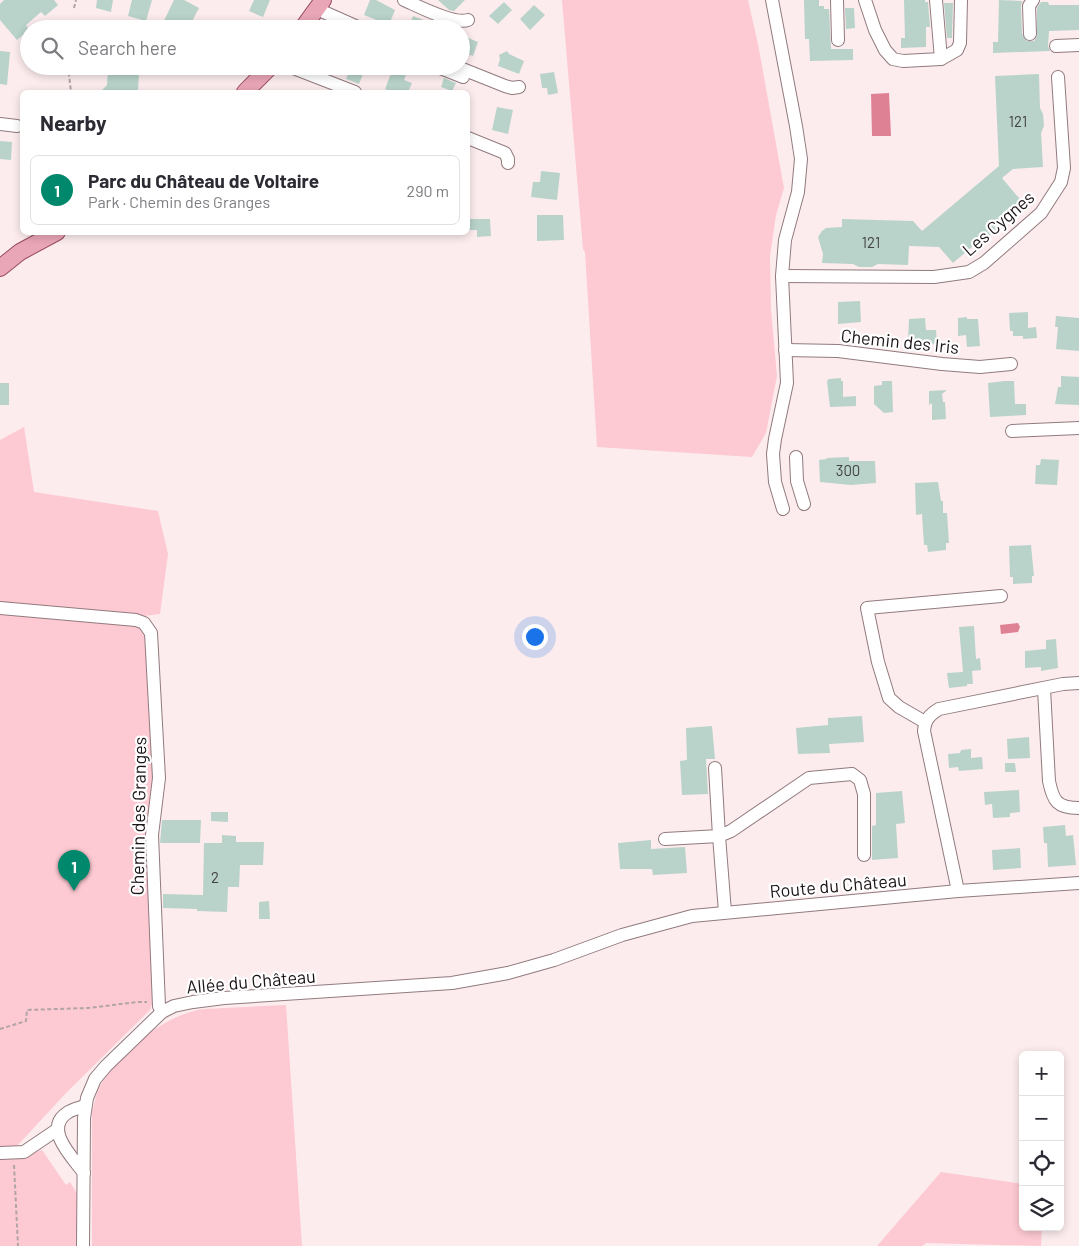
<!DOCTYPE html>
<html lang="en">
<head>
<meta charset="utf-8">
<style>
	body { margin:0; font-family:Barlow,sans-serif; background:#f7f7f7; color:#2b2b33 }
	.controls { position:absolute; right:15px; bottom:15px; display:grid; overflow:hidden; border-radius:8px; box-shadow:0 2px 8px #0003 }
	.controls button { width:45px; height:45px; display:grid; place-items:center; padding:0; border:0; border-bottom:1px solid #e1e1e2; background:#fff; color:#2b2b33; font:25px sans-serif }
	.you { position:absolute; left:534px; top:636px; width:18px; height:18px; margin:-12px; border:4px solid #fff; border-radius:50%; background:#1a73e8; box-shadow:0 0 0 8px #1a73e833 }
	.badge { display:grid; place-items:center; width:32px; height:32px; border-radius:50%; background:#00886d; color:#fff; font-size:16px; font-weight:700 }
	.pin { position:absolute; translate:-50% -41px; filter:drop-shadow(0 1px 2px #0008) }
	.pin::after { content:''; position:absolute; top:26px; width:18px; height:15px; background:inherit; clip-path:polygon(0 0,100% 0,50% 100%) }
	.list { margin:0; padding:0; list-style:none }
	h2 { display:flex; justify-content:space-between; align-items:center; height:65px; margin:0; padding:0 20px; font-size:21px }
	h2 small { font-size:16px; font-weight:400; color:#7c7c81 }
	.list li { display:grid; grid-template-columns:32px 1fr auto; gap:15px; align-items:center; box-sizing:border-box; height:70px; margin:0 10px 10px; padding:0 10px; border:1px solid #e1e1e2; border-radius:8px }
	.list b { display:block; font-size:19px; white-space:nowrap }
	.list p { margin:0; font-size:16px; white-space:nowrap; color:#7c7c81 }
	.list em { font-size:16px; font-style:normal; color:#7c7c81 }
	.icon { flex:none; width:28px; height:28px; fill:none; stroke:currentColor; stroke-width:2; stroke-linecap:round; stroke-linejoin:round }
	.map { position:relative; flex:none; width:1079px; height:1246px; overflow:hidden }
	.search { position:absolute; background:#fff; box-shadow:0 2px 8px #0003; left:20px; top:20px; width:450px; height:55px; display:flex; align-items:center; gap:12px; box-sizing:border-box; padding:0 18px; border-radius:28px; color:#7c7c81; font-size:19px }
	.panel { position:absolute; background:#fff; box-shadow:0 2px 8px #0003; left:20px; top:90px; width:450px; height:145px; border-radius:8px }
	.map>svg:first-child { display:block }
</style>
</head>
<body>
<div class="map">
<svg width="1079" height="1246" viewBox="0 0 1079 1246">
	<rect width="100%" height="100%" fill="#fcecee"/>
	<!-- green -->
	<g fill="#fdc9d2">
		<path d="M562,0H748L758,44L784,188L776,215L770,256L771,309L777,376L766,433L752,457L597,447L585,252L583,249Z"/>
		<path d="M24,427L34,492L158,511L168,554L160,614L144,616L0,603V440Z"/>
		<path d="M0,614L134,625L144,631L147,637L153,775L147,846L149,919L154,987L152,1004L150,1010L66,1093L16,1147L0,1148Z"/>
		<path d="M286,1005L302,1246H92V1112C94,1106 95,1099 97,1093C111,1058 158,1020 194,1011C203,1008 215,1009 224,1008C245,1007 265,1006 286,1005Z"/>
		<path d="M42,1150L66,1185L70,1182L78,1195L77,1246H0V1157H22Z"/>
		<path d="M941,1172L1023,1184V1227H1042L1041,1246L926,1243L922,1246H877Z"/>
	</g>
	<!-- water -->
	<g fill="#df8195">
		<path d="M889,93L891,136H872L871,94Z"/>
		<path d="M1018,623L1020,627L1018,632L1001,634L1000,625Z"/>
	</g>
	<!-- building -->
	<g fill="#b9d3ca">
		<path d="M4,0H54L58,5L45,16L41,12L26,25L29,30L17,40L0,20V4Z"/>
		<path d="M97,0H113L111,12L96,8Z"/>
		<path d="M132,0H152L146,21L128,16Z"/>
		<path d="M174,0H184L199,8L188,29H160Z"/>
		<path d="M254,0H270L263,17L249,11Z"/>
		<path d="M370,0H376L395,10L389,25L364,15Z"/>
		<path d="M438,0H465L454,11L449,10Z"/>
		<path d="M804,0H819V6H824V9H829L831,49H853V60L810,61L809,39H805Z"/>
		<path d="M904,0H925V2H928L930,27H926V47L901,48V38H905Z"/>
		<path d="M999,0L1022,1L1021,6L1022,34L1027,41H1034L1037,37V8L1041,2H1048L1049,5H1079V30L1049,31L1048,46L1050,51L993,53V42H998Z"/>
		<path d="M504,2L512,10L498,24L489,16Z"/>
		<path d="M944,3H953L952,38H947Z"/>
		<path d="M534,5L545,15L530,30L520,19Z"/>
		<path d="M845,8H854L855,28L846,29Z"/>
		<path d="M413,16L445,28V29H408Z"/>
		<path d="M461,35L478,42L473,56L461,52Z"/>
		<path d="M0,51L10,52L7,85L0,84Z"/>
		<path d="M507,51L509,54L524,61L519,74L498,66L500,59L499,55Z"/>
		<path d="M113,66H133L132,70L139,73L138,92H100L107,85L108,70L112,71Z"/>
		<path d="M394,66H402L408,69L404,80L412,83L408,92H394L385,89Z"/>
		<path d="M350,69L363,74L359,84L346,79Z"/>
		<path d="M554,72L558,93L548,95L547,88H542L540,74Z"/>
		<path d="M1039,74L1040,108L1043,114L1044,126L1041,133L1043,167L1013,169L1002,178L1024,204L998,225L995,231L986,239L979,241L953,263L939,247L909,246L908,265L878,264L872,267H859L853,264L822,263L823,254L818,237L822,231L826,228L842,227V219L913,221L922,231L999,166L995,76Z"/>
		<path d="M444,78L456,83L452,91L441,87Z"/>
		<path d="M497,107L513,110L508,134L492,130Z"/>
		<path d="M0,141L12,142L11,160L0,159Z"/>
		<path d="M541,171L560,173L557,200L531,197L533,182H540Z"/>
		<path d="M537,215H563L564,240L537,241Z"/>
		<path d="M468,219H490L491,236L477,237V230H468Z"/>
		<path d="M860,301L861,322L838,324V302Z"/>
		<path d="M1028,312V328L1036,327L1037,338L1023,339V336H1013V331H1010L1009,313Z"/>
		<path d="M1056,316L1079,318V351L1056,349L1058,327H1055Z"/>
		<path d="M967,317V319H978L980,346L967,347L966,335L958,336V318Z"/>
		<path d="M925,318L926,330H936L937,344L918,345V342H908L909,319Z"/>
		<path d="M1061,376L1079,377V405L1055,404L1058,387H1061Z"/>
		<path d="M841,378V381H843V397L856,396V406L830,407L827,381L829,379Z"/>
		<path d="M882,381H892L893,412L884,413L874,404V386L882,385Z"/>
		<path d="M1004,381H1014L1015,404H1026V415L990,417L988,383Z"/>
		<rect x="0" y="383" width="9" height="22"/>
		<path d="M947,390L942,394L943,402H945L946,419L932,420V403L929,405V391Z"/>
		<path d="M849,457V461H875L876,483L851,485L820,482L819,460L827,459L826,458Z"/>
		<path d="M1041,459L1059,460L1057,485L1035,484L1036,465H1040Z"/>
		<path d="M938,482L941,501H943V513H947L949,543H946V550L928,552L927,545H924L922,514L916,515L915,483Z"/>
		<path d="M1031,545L1034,576H1032V583L1013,584V577H1010L1009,546Z"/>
		<path d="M974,626L976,659L980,658L981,670L972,671L973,684H967V686L949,688L947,673L963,672L959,627Z"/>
		<path d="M1056,639L1058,668L1041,671V667L1025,668V651L1046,649V640Z"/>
		<path d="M862,716L864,742L829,744L830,753L798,754L796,728L828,725V718Z"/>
		<path d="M712,726L715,759H706L708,794L682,795L680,761L687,760L686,728Z"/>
		<path d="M1029,737L1030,758L1008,759L1007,739Z"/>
		<path d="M971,749V758L982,757L983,769L959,771L958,767L949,768L948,754L960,753L961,750Z"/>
		<path d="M1005,763H1015L1016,772H1005Z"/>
		<path d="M1019,790L1020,812L1010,813V817L993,818L992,804L985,805L984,792Z"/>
		<path d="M902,791L905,823L896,824L898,858L872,860V826L876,825V793Z"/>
		<path d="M211,812H228V822L211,821Z"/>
		<path d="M162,820H201L200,843H160Z"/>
		<path d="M1065,825L1066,836L1073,835L1076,865L1048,867L1047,843H1044L1043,827Z"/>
		<path d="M222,835L236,836V842H264L263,865H240L239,887H228L227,912L197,911V909L163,908V894L203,895L204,843H222Z"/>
		<path d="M651,840V849L685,847L687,873L653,875L652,869H620L618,843Z"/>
		<path d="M1020,848L1021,868L993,870L992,850Z"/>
		<path d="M269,901L270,919H259V902Z"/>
	</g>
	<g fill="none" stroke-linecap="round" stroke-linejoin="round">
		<!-- minor casing -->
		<g stroke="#927a7e" stroke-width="14">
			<g id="minor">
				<path d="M404,0C418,6 454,25 468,20"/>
				<path d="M772,0L796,126L801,159L798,192L785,240L782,276L787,383L775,439L773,454L775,482L783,509"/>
				<path d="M837,0L838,40"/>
				<path d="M865,0L875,30L885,50L893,59L903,61L941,59L957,50L960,43L961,0"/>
				<path d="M936,0L941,59"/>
				<path d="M317,9L362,29"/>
				<path d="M1030,34L1029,6L1033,0"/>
				<path d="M1056,46L1079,45"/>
				<path d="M288,66L355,92"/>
				<path d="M435,66L463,77"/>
				<path d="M455,66L505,86L512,88L519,87"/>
				<path d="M0,124L17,126"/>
				<path d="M468,138L505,153L508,159V163"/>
				<path d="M782,276L934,277L969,272L984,263L1041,213L1061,182L1064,168L1058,77"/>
				<path d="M785,350L838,351L942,364L980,367L1011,364"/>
				<path d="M1012,431L1079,428"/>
				<path d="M796,457L797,481L804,504"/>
				<path d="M0,608L136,620L144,623L151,633L159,778L152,835L159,1006L162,1012"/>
				<path d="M1044,689L1049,781C1053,801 1057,808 1079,808"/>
				<path d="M925,722L899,707L889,698L878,662L867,608L1001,596"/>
				<path d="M665,839L719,836L715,768"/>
				<path d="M958,891L924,731C925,720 929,715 939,709L1063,684L1079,683"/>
				<path d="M725,912L719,836L731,831L809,778L852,774L860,780L864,794V855"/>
				<path d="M0,1153L24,1152L58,1129"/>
				<path d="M84,1173C73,1158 43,1129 67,1113C72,1109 79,1108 85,1106"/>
				<path d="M83,1246L84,1118L87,1098L95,1079L106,1066L162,1012L174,1006L193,1002L224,998L452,983L508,973L554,960L622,935L692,916L958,891L1079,883"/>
			</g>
		</g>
		<!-- major casing -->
		<g stroke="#984c5e" stroke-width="18">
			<g id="major">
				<path d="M302,29L323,0"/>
				<path d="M245,92L271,66"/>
				<path d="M0,268L20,252L57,232"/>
			</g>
		</g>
		<!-- path -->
		<g stroke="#b1a4a6" stroke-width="2" stroke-dasharray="4 2.5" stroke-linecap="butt">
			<path d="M74,8L76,0"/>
			<path d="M68,66L71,92"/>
			<path d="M0,1029L26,1021L27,1010L88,1008L138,1002H147"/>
			<path d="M14,1165L18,1246"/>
		</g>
		<!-- minor -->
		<use href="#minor" stroke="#fff" stroke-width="12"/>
		<!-- major -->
		<use href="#major" stroke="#e9a6b6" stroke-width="16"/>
	</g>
	<g text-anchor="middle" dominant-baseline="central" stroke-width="4.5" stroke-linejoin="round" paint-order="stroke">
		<!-- number labels -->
		<g font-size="15" fill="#434342">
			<text x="1018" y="121">121</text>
			<text x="871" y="242">121</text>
			<text x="848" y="470">300</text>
			<text x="215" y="877">2</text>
		</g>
		<!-- street labels -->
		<g font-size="18" fill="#1c1315" stroke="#fefefe">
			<text transform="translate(998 223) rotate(-41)">Les Cygnes</text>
			<text transform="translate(900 341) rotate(6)">Chemin des Iris</text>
			<text transform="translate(138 816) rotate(-89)">Chemin des Granges</text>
			<text transform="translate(838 885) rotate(-5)">Route du Château</text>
			<text transform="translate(251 981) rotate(-5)">Allée du Château</text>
		</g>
	</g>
</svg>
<div class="controls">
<button>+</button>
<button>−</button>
<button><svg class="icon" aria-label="locate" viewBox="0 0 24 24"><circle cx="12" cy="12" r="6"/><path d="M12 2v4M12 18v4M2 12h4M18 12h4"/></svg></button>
<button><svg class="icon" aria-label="layers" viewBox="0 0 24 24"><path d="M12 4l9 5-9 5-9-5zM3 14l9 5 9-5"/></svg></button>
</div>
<div class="you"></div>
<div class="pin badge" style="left:74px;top:891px">1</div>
<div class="search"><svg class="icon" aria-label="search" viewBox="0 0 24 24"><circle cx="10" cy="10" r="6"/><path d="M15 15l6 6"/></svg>Search here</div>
<section class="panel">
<h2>Nearby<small></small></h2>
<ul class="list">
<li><span class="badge">1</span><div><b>Parc du Château de Voltaire</b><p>Park · Chemin des Granges</p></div><em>290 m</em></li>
</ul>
</section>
</div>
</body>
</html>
